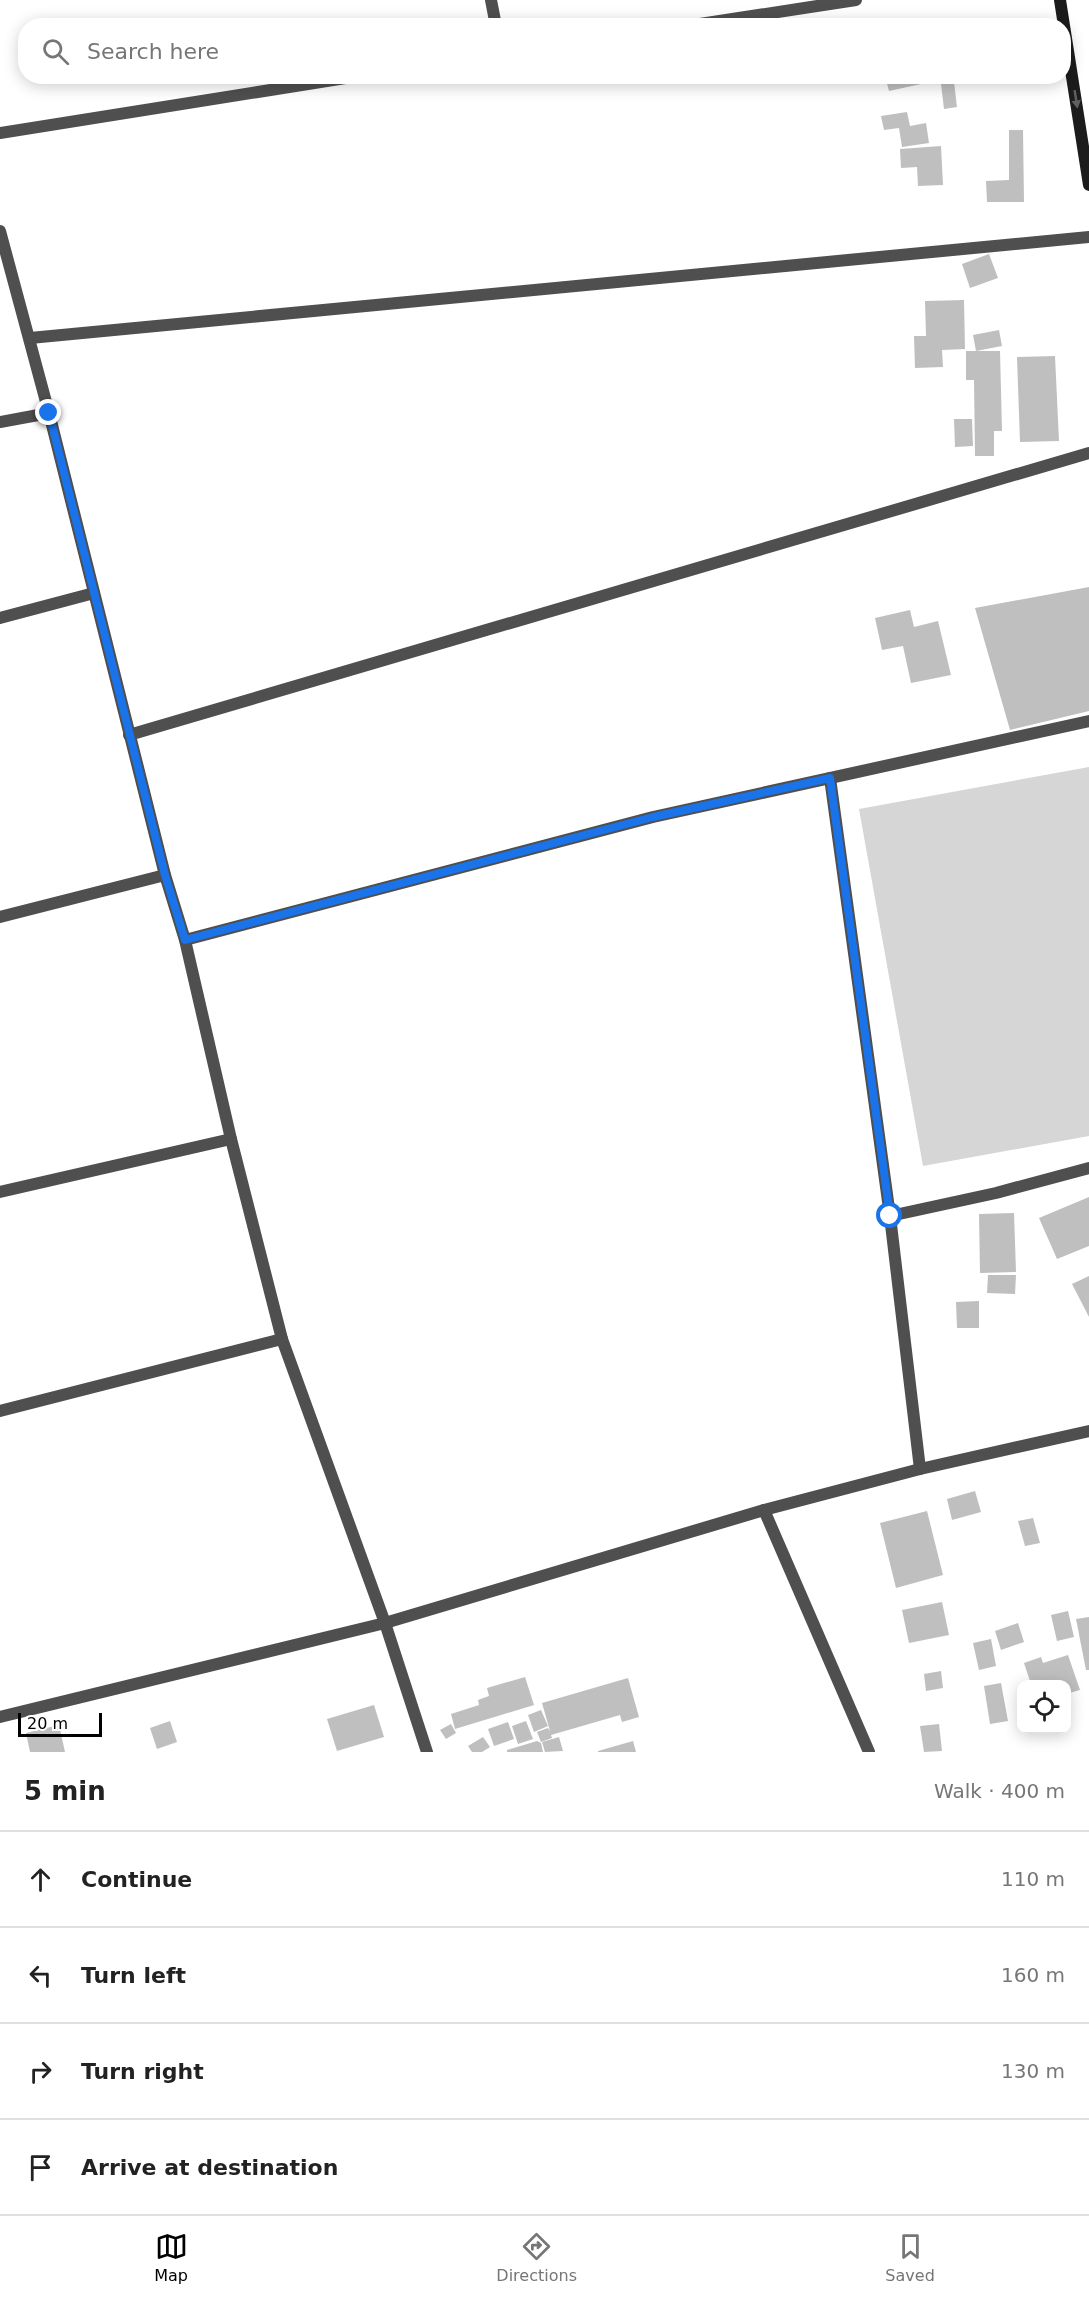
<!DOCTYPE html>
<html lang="en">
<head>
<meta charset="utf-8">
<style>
	body { margin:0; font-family:"DejaVu Sans",sans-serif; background:#f2f2f2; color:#222 }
	.controls { position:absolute; right:18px; bottom:18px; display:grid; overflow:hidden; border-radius:12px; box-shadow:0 3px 15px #0003 }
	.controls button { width:54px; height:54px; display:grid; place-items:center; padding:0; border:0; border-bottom:2px solid #e0e0e0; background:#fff; color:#222; font:30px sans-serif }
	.scale { position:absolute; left:18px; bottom:15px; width:84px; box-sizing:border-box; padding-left:6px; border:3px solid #000; border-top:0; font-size:16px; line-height:21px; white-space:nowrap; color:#000; -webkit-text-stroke:4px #fff; paint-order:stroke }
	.stop { position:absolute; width:18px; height:18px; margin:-14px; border:4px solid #1a73e8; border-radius:50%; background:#fff }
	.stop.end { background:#1a73e8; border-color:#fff; box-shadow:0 2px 6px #0008 }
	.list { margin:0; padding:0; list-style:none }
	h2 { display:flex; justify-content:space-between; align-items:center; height:78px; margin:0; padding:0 24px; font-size:26px }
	h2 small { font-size:20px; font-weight:400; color:#767676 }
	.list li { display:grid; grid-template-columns:39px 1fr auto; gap:18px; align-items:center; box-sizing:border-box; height:96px; padding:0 24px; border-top:2px solid #e0e0e0 }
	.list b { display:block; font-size:22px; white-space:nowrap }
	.list em { font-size:20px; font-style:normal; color:#767676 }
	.icon { flex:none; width:33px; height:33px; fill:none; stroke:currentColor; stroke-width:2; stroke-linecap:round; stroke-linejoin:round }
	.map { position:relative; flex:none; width:1089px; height:1752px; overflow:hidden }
	.search { position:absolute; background:#fff; box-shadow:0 3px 15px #0003; left:18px; right:18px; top:18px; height:66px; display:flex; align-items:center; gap:15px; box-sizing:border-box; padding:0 21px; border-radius:24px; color:#767676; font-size:22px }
	.sheet { height:462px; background:#fff }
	nav { display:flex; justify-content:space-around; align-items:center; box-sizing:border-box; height:84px; border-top:2px solid #e0e0e0; background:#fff; font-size:16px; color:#767676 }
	nav a { display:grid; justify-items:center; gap:3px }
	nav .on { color:#000 }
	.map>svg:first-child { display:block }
</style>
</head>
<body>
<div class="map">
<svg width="1089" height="1752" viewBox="0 0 1089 1752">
	<rect width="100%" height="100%" fill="#fff"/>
	<!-- grass -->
	<path fill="#d6d6d6" d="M1089,767V1136L923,1166L859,809Z"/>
	<!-- building -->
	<g fill="#bfbfbf">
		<path d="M885,76H934L935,81L889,91Z"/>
		<path d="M954,82L957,107L944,109L941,84Z"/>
		<path d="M907,112L910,126L926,123L929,143L902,147L899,128L884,130L881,116Z"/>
		<path d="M1009,130H1023L1024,202H987L986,181L1009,180Z"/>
		<path d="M941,146L943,185L918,186L917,167L901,168L900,149Z"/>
		<path d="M989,254L998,278L970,288L962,264Z"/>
		<path d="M964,300L965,349L942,350L943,367L915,368L914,336H926L925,301Z"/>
		<path d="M999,330L1002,346L976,351L973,335Z"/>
		<path d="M966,351H1000L1002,431H994V456H975L974,380H966Z"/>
		<path d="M1055,356L1059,441L1020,442L1017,357Z"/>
		<path d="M954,419H972L973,446L955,447Z"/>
		<path d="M1089,587V711L1010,730L975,608Z"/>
		<path d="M910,610L914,627L938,621L951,675L911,683L903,646L882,650L875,618Z"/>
		<path d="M1089,1197V1246L1057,1259L1039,1218Z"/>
		<path d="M1014,1213L1016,1272L980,1273L979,1214Z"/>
		<path d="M988,1275H1016L1015,1294L987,1293Z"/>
		<path d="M1089,1276V1317L1072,1284Z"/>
		<path d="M979,1301V1328H957L956,1302Z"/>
		<path d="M975,1491L981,1512L952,1520L947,1499Z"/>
		<path d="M927,1511L943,1575L896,1588L880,1523Z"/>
		<path d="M1033,1518L1040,1543L1025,1546L1018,1521Z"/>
		<path d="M942,1602L949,1635L909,1643L902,1610Z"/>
		<path d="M1068,1611L1074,1637L1057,1641L1051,1615Z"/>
		<path d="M1089,1617V1670H1086L1076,1619Z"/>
		<path d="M1018,1623L1024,1642L1001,1650L995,1631Z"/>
		<path d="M991,1639L996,1666L979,1670L973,1643Z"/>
		<path d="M1068,1655L1080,1690L1066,1694V1684H1031L1024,1663L1041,1657L1043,1663Z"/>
		<path d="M941,1671L943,1688L926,1691L924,1674Z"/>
		<path d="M525,1677L534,1705L455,1729L451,1714L479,1705L478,1700L489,1696L487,1688Z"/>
		<path d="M628,1678L639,1717L622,1722L620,1715L551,1735L552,1738L541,1742L537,1732L548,1728L550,1731L542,1703Z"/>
		<path d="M1001,1683L1008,1721L990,1724L984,1686Z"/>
		<path d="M374,1705L384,1737L337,1751L327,1719Z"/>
		<path d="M541,1710L548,1726L534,1732L528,1715Z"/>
		<path d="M170,1721L177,1742L157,1749L150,1728Z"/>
		<path d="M526,1721L533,1739L518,1744L512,1726Z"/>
		<path d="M508,1722L514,1739L494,1746L488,1729Z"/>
		<path d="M451,1724L456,1733L446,1739L440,1730Z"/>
		<path d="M939,1724L942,1751L924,1752L920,1726Z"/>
		<path d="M59,1725L65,1752H30L26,1733Z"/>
		<path d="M483,1737L490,1747L482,1752H472L468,1746Z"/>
		<path d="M559,1737L563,1751L545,1752L542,1742Z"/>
		<path d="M537,1741L541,1743L543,1752H507V1750Z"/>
		<path d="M633,1741L636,1752H598V1751Z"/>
	</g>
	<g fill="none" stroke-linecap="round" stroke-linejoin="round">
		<!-- street -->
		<g stroke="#4f4f4f" stroke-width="12">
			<path d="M491,0L496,26"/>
			<path d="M687,26L856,0"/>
			<path d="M0,133L358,76"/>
			<path d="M0,231L49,413L165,875L185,940L231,1139L282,1339L385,1623L427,1752"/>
			<path d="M30,338L1089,237"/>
			<path d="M0,422L49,413"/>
			<path d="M0,618L94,593"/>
			<path d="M129,735L1089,453"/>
			<path d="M830,778L890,1216"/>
			<path d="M0,917L165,875"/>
			<path d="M185,940L653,817L1089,721"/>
			<path d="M0,1192L231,1139"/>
			<path d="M0,1411L282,1339"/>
			<path d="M920,1469L890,1216L996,1193L1089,1168"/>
			<path d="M764,1510L869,1752"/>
			<path d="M0,1717L385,1623L764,1510L920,1469L1089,1431"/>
		</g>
		<!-- secondary -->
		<path stroke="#1c1c1c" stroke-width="12" d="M1060,0L1089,185"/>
	</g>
	<!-- one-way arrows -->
	<defs><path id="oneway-solid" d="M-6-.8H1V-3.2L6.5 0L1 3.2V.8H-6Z" transform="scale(1.5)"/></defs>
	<use fill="#606060" href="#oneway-solid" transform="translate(1076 99) rotate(81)"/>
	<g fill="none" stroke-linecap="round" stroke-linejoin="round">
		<!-- route -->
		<path stroke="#1a73e8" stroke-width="8" d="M49,413L165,875L185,940L653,817L830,778L890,1216"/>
	</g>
</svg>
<div class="controls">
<button><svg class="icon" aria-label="locate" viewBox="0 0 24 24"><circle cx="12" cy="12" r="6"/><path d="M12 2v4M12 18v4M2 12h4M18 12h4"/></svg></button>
</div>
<div class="scale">20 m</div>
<div class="stop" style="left:890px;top:1216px"></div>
<div class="stop end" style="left:49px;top:413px"></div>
<div class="search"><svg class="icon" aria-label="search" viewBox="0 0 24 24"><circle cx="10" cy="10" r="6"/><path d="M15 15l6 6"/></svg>Search here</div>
</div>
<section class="sheet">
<h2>5 min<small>Walk · 400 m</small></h2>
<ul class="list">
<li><svg class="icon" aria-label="ahead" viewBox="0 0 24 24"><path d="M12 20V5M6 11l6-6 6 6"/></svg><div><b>Continue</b></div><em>110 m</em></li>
<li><svg class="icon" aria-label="left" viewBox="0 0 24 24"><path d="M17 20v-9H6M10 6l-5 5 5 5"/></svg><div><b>Turn left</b></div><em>160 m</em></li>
<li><svg class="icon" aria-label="right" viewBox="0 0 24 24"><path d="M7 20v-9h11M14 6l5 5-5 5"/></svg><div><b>Turn right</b></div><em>130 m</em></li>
<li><svg class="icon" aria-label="arrive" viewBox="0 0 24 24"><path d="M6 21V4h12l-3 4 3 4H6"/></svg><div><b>Arrive at destination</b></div></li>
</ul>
</section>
<nav>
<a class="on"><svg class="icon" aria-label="map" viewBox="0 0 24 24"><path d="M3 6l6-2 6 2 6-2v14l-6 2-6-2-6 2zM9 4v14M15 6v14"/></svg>Map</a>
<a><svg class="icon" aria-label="directions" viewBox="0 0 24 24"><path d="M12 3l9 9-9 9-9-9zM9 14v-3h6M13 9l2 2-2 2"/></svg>Directions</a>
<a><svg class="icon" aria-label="saved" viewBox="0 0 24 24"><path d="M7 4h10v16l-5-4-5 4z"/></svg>Saved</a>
</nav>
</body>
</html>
